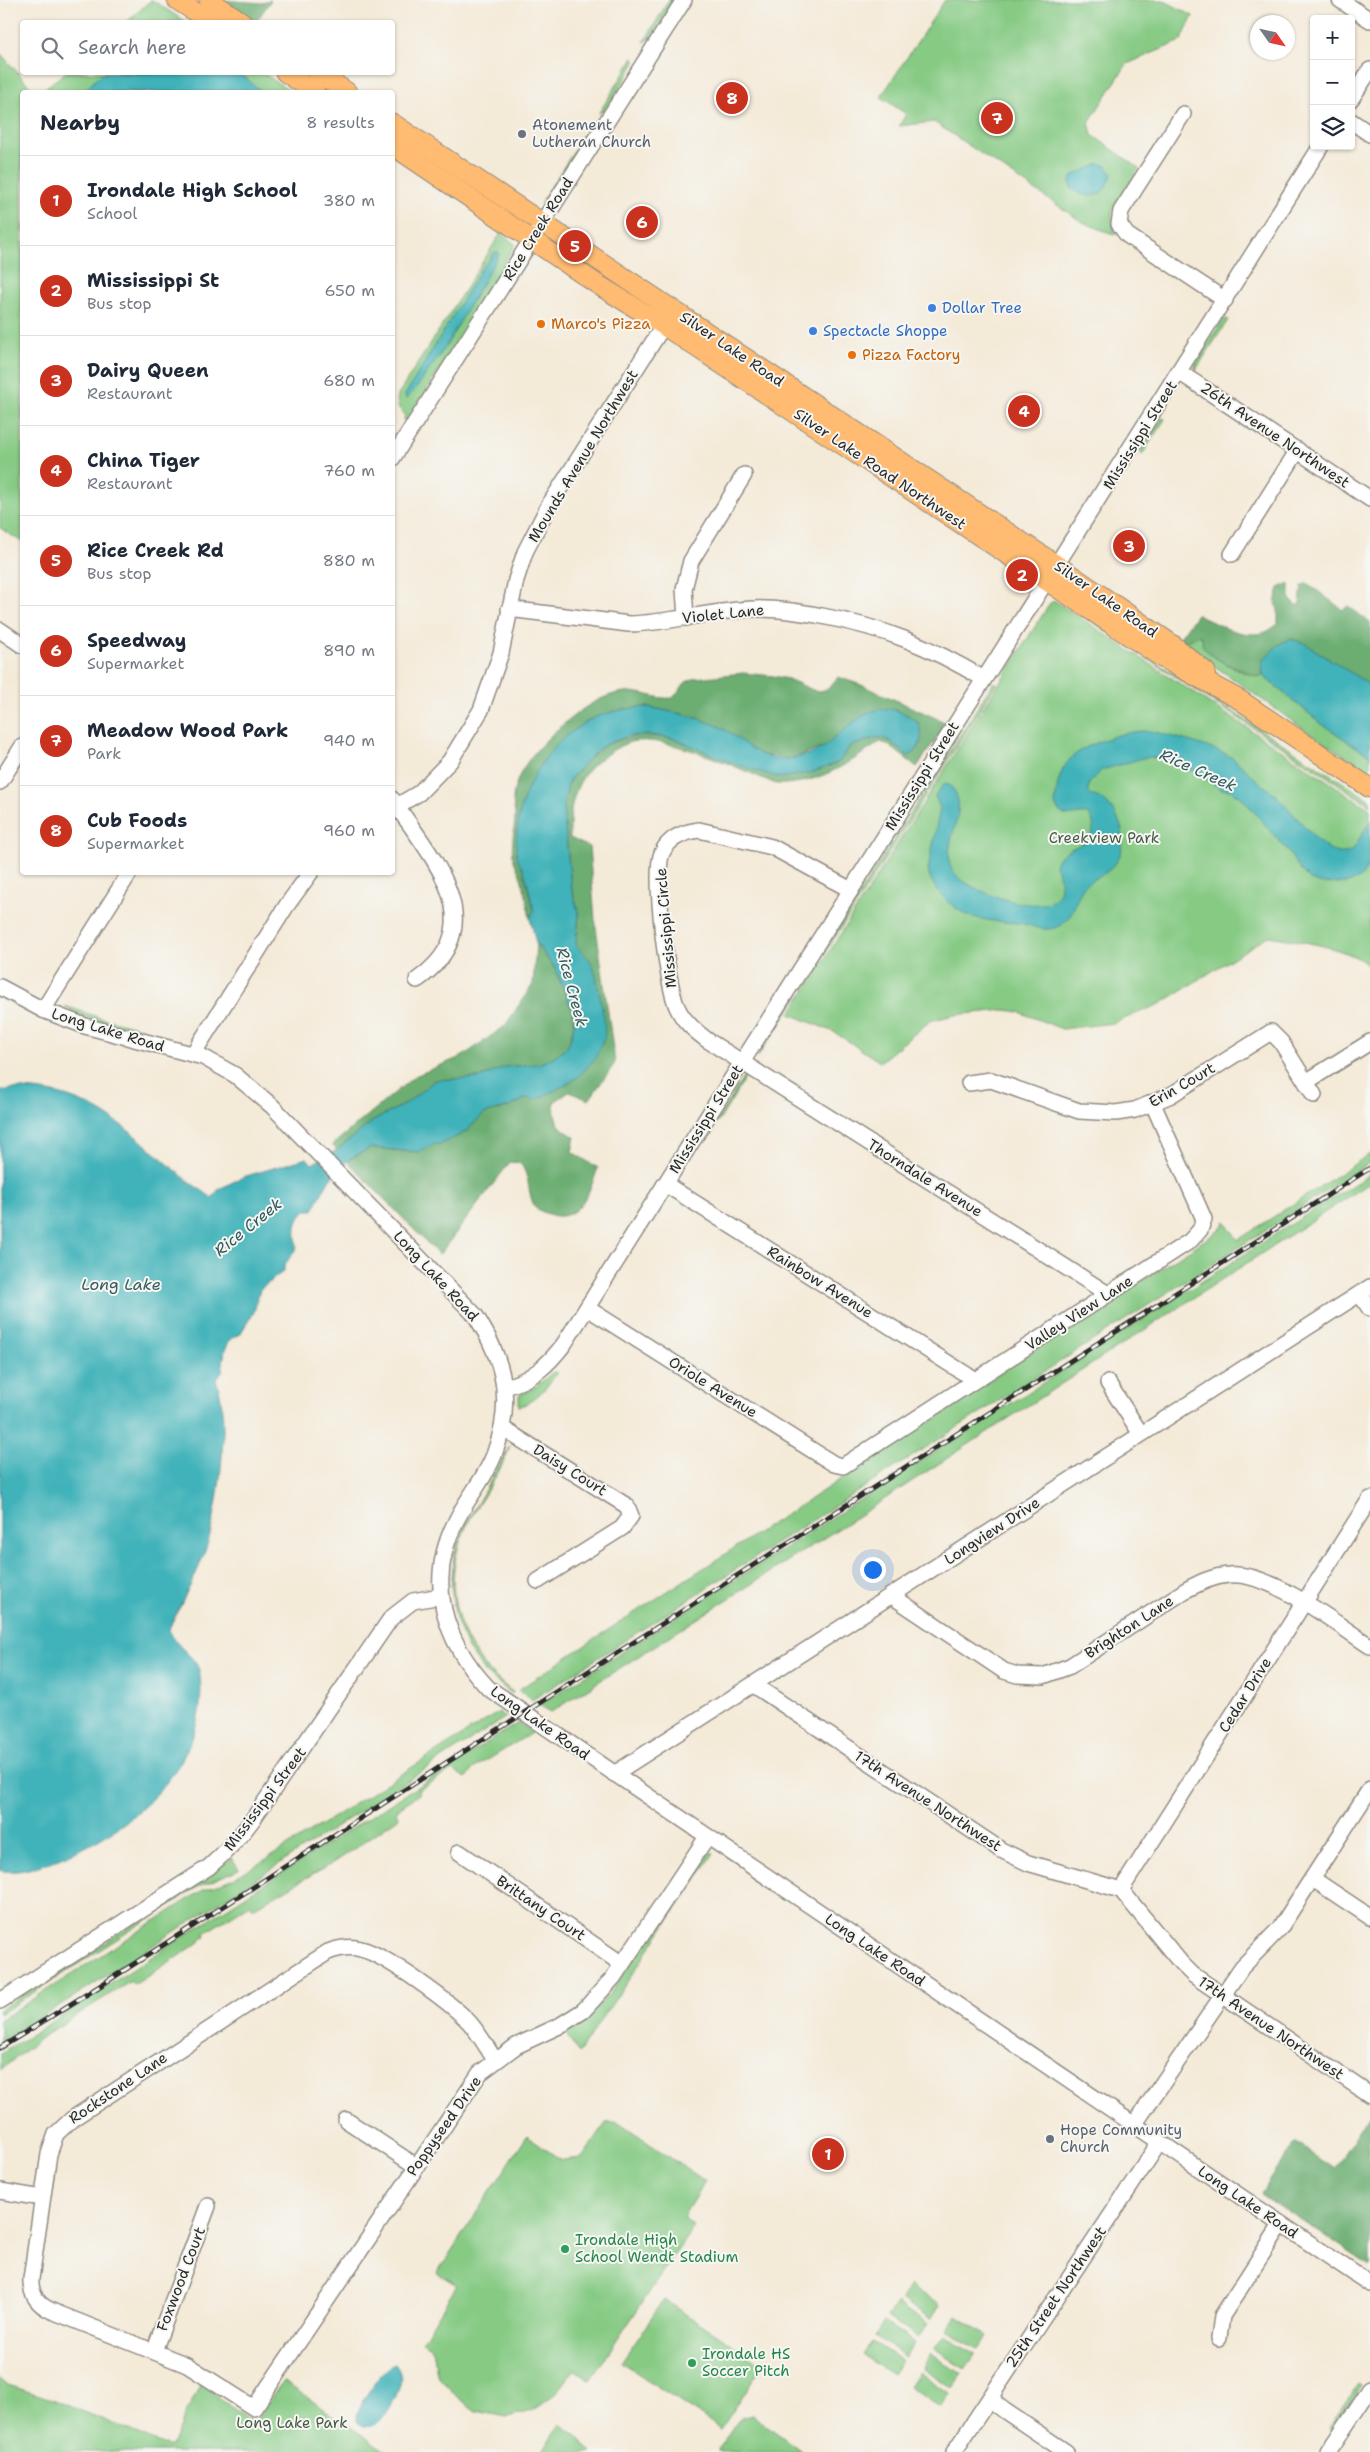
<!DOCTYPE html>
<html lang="en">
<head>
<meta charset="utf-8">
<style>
	body { margin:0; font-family:"Shantell Sans",sans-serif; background:#f2f2f3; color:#1f2937 }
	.controls { position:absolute; right:15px; top:15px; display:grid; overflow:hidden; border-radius:5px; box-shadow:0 1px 4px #0004 }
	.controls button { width:45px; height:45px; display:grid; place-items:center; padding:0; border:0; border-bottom:1px solid #e0e1e3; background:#fff; color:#1f2937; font:25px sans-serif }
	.compass { position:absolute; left:1250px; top:15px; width:45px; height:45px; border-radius:50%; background:#fff; box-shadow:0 1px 4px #0004; rotate:124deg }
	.you { position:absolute; left:872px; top:1569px; width:18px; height:18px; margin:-12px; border:4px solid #fff; border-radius:50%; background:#1a73e8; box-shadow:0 0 0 8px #1a73e833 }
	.badge { display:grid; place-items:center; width:32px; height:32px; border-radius:50%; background:#c8321e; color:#fff; font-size:16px; font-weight:700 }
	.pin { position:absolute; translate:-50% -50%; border:2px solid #fff; box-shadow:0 1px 5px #0006 }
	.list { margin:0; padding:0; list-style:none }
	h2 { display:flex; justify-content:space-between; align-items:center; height:65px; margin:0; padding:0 20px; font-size:21px }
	h2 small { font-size:16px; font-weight:400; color:#747a83 }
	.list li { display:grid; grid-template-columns:32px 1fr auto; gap:15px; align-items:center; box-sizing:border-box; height:90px; padding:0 20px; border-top:1px solid #e0e1e3 }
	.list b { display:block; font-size:19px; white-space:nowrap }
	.list p { margin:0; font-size:16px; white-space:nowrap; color:#747a83 }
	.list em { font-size:16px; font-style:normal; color:#747a83 }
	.icon { flex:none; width:28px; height:28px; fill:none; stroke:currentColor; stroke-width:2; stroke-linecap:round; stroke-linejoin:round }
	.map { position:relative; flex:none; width:1370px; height:2452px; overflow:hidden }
	.search { position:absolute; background:#fff; box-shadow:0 1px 4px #0004; left:20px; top:20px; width:375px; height:55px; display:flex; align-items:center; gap:12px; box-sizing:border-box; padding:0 18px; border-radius:5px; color:#747a83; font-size:19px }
	.panel { position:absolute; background:#fff; box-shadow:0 1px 4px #0004; left:20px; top:90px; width:375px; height:785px; border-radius:5px }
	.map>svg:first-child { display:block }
</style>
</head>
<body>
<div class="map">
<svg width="1370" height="2452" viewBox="0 0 1370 2452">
	<rect width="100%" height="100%" fill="#f6f6f2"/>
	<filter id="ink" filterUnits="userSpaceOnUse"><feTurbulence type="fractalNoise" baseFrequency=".02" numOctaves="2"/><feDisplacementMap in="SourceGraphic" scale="10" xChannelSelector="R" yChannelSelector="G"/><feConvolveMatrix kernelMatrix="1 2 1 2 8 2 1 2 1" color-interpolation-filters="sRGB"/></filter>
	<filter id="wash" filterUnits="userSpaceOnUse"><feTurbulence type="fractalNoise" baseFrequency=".0096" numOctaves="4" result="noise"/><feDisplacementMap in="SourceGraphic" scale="20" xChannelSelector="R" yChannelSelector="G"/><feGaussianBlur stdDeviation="1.12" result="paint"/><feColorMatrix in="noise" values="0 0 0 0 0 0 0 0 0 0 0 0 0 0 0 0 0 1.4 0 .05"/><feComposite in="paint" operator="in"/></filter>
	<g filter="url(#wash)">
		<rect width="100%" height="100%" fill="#f4ead8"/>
		<!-- green -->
		<g fill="#86ca84" stroke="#587a58" fill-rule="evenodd">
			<path d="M151,0H152L186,22H127Z"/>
			<path d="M669,0H675L650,39L644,42Z"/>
			<path d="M945,0H1163L1193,16L1181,41L1127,64L1089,122L1092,135L1139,168L1112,211L1113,224L1116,235L1084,223L934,122L899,126L906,114L881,97Z"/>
			<path d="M0,53L35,92H22V542L0,528Z"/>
			<path d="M634,57L635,62C628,73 610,110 599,113Z"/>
			<path d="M66,72L262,73L293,92H40Z"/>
			<path d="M591,125L592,131L540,204L590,126Z"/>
			<path d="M501,233L515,244L513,248L470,322L409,419L403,421L405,416C398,408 395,403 399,393ZM494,252L499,254L446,346L417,387L406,399L405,395Z"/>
			<path d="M1224,318L1228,320L1195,371V363Z"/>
			<path d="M1161,418L1165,419L1142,455L1140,451Z"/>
			<path d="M1058,599L1370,800V805Z"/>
			<path d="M1055,601L1370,809V968C1356,948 1293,940 1268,936L1160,1004L1114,1023L1062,1029L1019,1012L1005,1010L954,1015L930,1021L880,1062L834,1032L790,1014L1050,603Z"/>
			<path d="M1199,635C1205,640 1204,647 1209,652C1218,662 1251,678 1263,676L1322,724L1370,756V772L1309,733L1178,640Z"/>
			<path d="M993,683H997L802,989L801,986Z"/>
			<path d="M795,995H799L758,1057V1053Z"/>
			<path d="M65,1006L104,1019L141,1028L138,1030C122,1026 73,1018 65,1006Z"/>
			<path d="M747,1075L719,1121H716L743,1078Z"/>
			<path d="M1370,1154V1162L1328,1190L532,1700L518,1690L617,1624L852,1472L851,1470L1220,1230L1225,1221L1238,1240Z"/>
			<path d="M1370,1174V1183L877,1504L551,1712L539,1705Z"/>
			<path d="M553,1372L557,1373C547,1387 537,1400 519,1407V1395L534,1388Z"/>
			<path d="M510,1446C500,1476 479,1499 466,1527C437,1588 460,1654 513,1692L512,1694L485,1672L467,1647L456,1619L451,1585L454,1555L460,1534Z"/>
			<path d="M499,1712L506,1717L75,1996L0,2042V2020L203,1890L234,1878L277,1853Z"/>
			<path d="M518,1723L533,1732L473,1769L466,1778L452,1770L420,1789L419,1794L396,1810L398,1818L341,1858L253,1908L251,1904L204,1933L205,1937L200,1940V1942L134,1985L131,1981L45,2035L0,2070V2053L35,2033L253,1891Z"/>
			<path d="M709,1852L714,1853L579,2053L564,2031L588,2016L611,1992L704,1856Z"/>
			<path d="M232,1858L239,1869L198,1887L0,2014V2009L195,1885Z"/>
			<path d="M617,2122L705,2181L684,2215V2219L694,2226L590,2380L574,2369L555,2394L532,2411L507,2417L476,2411L457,2397L437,2374L433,2349L422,2342L457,2285L437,2273L527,2136L561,2160L582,2158L606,2123Z"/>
			<path d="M910,2285L940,2305L931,2319L901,2299Z"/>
			<path d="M664,2300L763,2365L721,2429L621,2362Z"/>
			<path d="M897,2303L928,2324L918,2338L888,2317Z"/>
			<path d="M957,2316L987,2336L978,2351L947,2330Z"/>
			<path d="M884,2322L915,2343L905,2357L875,2336Z"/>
			<path d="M944,2335L975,2355L965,2369L935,2349Z"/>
			<path d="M872,2341L902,2361L893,2375L862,2355Z"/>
			<path d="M931,2354L962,2374L952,2388L922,2368Z"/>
			<path d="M919,2372L949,2393L940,2407L909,2387Z"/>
			<path d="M0,2378L8,2385L55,2400L170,2447L201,2383L253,2424L283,2381L387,2452H0Z"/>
			<path d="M1358,2385L1361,2387L1333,2430L1329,2428Z"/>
			<path d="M752,2415L803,2452H717L740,2418Z"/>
			<path d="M560,2424L576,2435L592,2452H542Z"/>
		</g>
		<!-- forest -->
		<g fill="#6cae72" stroke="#4c6c4e">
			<path d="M221,0L262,3L271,0L256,22Z"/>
			<path d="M1307,583L1343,610L1348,606L1370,622V685L1304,643L1290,639L1262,660L1263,676L1257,677C1238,668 1215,663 1202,645L1203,639L1199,635L1188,641L1178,640L1197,614C1219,626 1258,647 1278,623V609L1275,602L1279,588L1287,584L1290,585V599L1296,606L1300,604L1302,586Z"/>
			<path d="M743,673L773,676L788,679L815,691L827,690L838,677L864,686L947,723L917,767L887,744L880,742C850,763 815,786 776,784C742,770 665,733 630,742C618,746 604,756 594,764C573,784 569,811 570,838L589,847L595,920L615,1063L589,1100L569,1092L554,1102C555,1123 557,1126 575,1137L572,1152L598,1168C590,1190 579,1225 548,1214C542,1212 535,1209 533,1203C527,1189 530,1176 520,1163L510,1162L439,1255L347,1161L370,1148L418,1152L435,1144H441L464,1133L484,1114L509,1107L527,1098L567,1084L589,960L577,947L576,942L579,915L571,886L563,807L569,781L590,757L607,744L637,735L672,738L736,764L813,772L839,762L849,747L878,737L890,741L908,756C921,751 923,735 918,722L901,712L892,709H879L824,747L790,759L759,755L720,727L696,717L648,707L622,709L531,783L518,817L522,867L534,910L530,918C527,905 526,891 521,878C519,870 514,864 513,856C511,842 515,829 515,815C515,810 513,805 513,800C514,770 543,741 565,723C581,709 603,694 625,692C642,691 657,700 673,698L686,682L696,678Z"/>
			<path d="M536,943L555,969L572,1009L574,1025L568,1046L555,1056L539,1064L505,1067L480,1078L435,1080L407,1103L373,1121L337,1150L332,1145L415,1076L463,1056L505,1026L533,984Z"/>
			<path d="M1370,2113V2266L1261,2193L1295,2142L1335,2169Z"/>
		</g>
		<!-- water -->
		<g fill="#41b2b9" stroke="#366e72">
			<path d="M102,73H240L262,92H83Z"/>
			<path d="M1099,164L1106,165L1112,174C1105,198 1091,202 1071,188L1070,180L1074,175Z"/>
			<path d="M497,251L499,254L446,346L417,387L406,399L405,395L481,269Z"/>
			<path d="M1290,639L1304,643L1370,685V756L1322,724L1263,676L1262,661L1278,645Z"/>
			<path d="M648,707C672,712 696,716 718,726C743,738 762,766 793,758C803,756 816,753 825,746C849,728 873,695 907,715C912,718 919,721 920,728C924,739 919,752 908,756L890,741L878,737L849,747L839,762L813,772L780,778L736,764L672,738L650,735L628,736L607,744L597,750L569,780L563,807L571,886L579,915L576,942L577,947L589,959L595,972L604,1017L605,1035L596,1057L579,1076L567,1084L536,1100L527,1098L509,1107L484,1114L464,1133L441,1144H435L418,1152L371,1148L356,1155L347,1161L329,1180L313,1210H306C294,1221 295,1231 297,1247L284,1266V1271L260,1289L254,1312L240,1334L230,1340L225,1350L222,1371L216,1380C231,1415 219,1505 208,1542C199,1573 182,1600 169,1629C176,1650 198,1655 200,1675C210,1764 131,1832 56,1860C40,1866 16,1875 0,1870V1092C11,1087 23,1089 34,1090C101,1096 138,1140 187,1180C194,1186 204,1191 212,1198L219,1189L243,1177L307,1158L312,1164L337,1150L373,1121L407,1103L435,1080L480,1078L505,1067L539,1064L555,1056L568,1046L573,1032L575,1017L555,968L536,943L530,918L534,910L524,870C514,860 516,845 517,831C521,783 552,737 596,717C613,710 631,708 648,707Z"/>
			<path d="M1149,731C1166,734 1221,749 1234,759C1247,770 1258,783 1273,792L1319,842L1328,849L1338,853H1346L1353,850L1370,821V863L1361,877L1349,883L1322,884L1310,880L1301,871L1287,850L1242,798L1230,790L1221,789L1195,771L1184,769L1172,759L1147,757L1102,770L1090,782L1088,790L1090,794C1094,797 1099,797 1103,800C1122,815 1130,844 1115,864C1107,875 1093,877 1084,886C1074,899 1075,922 1054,928C1041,932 1031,924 1018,923C1003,922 987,921 973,917C954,911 931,889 928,870L940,808L935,796L944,784L947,783C979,807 931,850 957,876C972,892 1063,927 1061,883C1061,878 1057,871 1055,865L1058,858L1067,851L1089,840C1094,830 1096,822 1088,814C1073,812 1065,823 1055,805C1058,766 1068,753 1104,740C1119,734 1132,731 1149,731Z"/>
			<path d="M395,2364C404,2375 401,2384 396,2396C391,2407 379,2430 364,2426C361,2425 357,2423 357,2419C355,2407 385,2365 395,2364Z"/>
		</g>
	</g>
	<g filter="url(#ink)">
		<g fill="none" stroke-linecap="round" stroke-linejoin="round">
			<!-- minor casing -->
			<g stroke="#908a82" stroke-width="18">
				<g id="minor">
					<path d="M1340,0L1370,20"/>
					<path d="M1351,99L1370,70"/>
					<path d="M1183,114L1121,211L1119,224L1127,235L1225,300"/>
					<path d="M1351,121L1370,134"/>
					<path d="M1179,372L1370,499"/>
					<path d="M392,459L684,0"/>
					<path d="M1232,554L1298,450"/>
					<path d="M509,609L629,624C671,623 712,610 754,609C776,608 800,612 822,616C885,628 929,646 984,679"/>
					<path d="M686,618L684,589L691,561L744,475"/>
					<path d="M0,630L22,645"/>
					<path d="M0,782L22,747"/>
					<path d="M392,799C431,857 496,924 417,980"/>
					<path d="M392,809L419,793L450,761L481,710L501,653L516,580L525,552L549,505L669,317"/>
					<path d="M851,890L772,847L699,830C684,832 669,837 662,853C653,872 667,986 677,1007C683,1021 695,1031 707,1040L1108,1294"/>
					<path d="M0,987L43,1010L85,1026L203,1057L235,1075L272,1106L475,1315C505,1361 514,1402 494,1455C485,1479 467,1498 456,1521C425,1582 444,1641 488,1688L1370,2284"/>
					<path d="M43,1010L130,872"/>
					<path d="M193,1054L287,905L311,872"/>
					<path d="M1306,1082L1370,1042"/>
					<path d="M969,1083L991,1080L1079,1111L1116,1113L1135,1110L1171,1095L1271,1032L1281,1042L1314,1095"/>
					<path d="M665,1184L975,1380"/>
					<path d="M1360,1294L1370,1309"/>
					<path d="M587,1308L834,1464L843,1466L1190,1241L1200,1230L1204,1219L1153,1104"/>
					<path d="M1108,1383L1141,1434"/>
					<path d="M505,1387C532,1380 548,1365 564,1344L1321,146"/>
					<path d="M502,1428L627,1506L631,1516L622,1528L538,1581"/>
					<path d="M892,1596L1004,1671L1017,1675L1043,1676L1070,1666L1186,1590C1199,1583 1213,1576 1229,1575C1270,1571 1335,1623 1370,1646"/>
					<path d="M754,1685L1001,1850L1028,1863L1121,1890L1181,1963L1193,1975L1370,2095"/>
					<path d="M614,1774L1370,1287"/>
					<path d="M459,1852L622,1964"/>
					<path d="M1313,1879L1370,1917"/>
					<path d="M1121,1890L1370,1499"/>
					<path d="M0,2001L209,1867C226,1852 240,1837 253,1819L391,1618L413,1601L441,1596"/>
					<path d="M495,2060C487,2048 479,2033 469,2022C451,2003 386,1955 361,1949C350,1946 339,1948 328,1952L72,2119L56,2134L49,2154L31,2279C30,2294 38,2305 52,2311L187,2365L254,2408L480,2073L516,2046L559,2026L583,2011L613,1978L707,1837"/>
					<path d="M346,2120L416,2166"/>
					<path d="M1134,2125L1242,1967L1280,1928L1370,1789"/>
					<path d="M0,2191L42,2198"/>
					<path d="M1219,2338L1222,2316L1281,2225"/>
					<path d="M154,2351L208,2206"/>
					<path d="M992,2396L996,2404L1005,2411L1066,2452"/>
					<path d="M954,2452L1159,2143"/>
					<path d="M1328,2452L1370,2389"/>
				</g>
			</g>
			<!-- major casing -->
			<g stroke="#908a82" stroke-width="21">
				<g id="major">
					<path d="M177,0L211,22"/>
					<path d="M209,0L242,22"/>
					<path d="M285,72L315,92"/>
					<path d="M317,72L347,92"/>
					<path d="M392,123L1058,566L1173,645L1206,672"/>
					<path d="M392,145L597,284L663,325L1164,659L1240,700L1370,788"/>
				</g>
			</g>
			<!-- minor -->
			<use href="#minor" stroke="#fff" stroke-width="15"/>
			<!-- major -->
			<use href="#major" stroke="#febb71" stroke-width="19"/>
			<!-- rail casing -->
			<g stroke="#2b2b2b" stroke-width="5">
				<path id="rail" d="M0,2048L92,1991L1370,1168"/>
			</g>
			<!-- rail -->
			<use href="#rail" stroke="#f6f6f2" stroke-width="3" stroke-dasharray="9" stroke-linecap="butt"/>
		</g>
	</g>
	<!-- markers -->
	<g fill="#6b7280" stroke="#f6f6f2" stroke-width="2">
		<circle cx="522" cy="134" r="5"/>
		<circle cx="1050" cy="2139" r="5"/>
	</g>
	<g fill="#3f7fe0" stroke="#f6f6f2" stroke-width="2">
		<circle cx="932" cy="308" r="5"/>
		<circle cx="813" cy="331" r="5"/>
	</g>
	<g fill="#e8710a" stroke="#f6f6f2" stroke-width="2">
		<circle cx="541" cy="324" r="5"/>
		<circle cx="852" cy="355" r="5"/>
	</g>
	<g fill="#2e9e5b" stroke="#f6f6f2" stroke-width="2">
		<circle cx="565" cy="2249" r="5"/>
		<circle cx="692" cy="2363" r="5"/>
	</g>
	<g text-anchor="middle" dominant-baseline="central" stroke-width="4" stroke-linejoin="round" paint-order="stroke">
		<!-- worship labels -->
		<g font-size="15" fill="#5b616d" stroke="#f6f6f2" text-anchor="start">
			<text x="532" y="125">Atonement<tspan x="532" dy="17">Lutheran Church</tspan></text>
			<text x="1060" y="2130">Hope Community<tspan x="1060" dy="17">Church</tspan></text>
		</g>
		<!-- street labels -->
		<g font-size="15" fill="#2b2b2b" stroke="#f6f6f2">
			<text transform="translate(538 229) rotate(-58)">Rice Creek Road</text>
			<text transform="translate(732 349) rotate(34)">Silver Lake Road</text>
			<text transform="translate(1140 435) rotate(-58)">Mississippi Street</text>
			<text transform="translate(1275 435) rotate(34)">26th Avenue Northwest</text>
			<text transform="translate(583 456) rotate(-59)">Mounds Avenue Northwest</text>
			<text transform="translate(880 469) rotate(34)">Silver Lake Road Northwest</text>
			<text transform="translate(1106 599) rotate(35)">Silver Lake Road</text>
			<text transform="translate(723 614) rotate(-6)">Violet Lane</text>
			<text transform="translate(922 776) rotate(-58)">Mississippi Street</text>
			<text transform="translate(666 928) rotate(-95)">Mississippi Circle</text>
			<text transform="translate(108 1030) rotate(17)">Long Lake Road</text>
			<text transform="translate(1182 1085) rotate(-30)">Erin Court</text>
			<text transform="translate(706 1119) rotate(-58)">Mississippi Street</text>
			<text transform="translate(925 1178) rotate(32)">Thorndale Avenue</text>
			<text transform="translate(436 1276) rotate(47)">Long Lake Road</text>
			<text transform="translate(820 1282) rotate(32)">Rainbow Avenue</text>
			<text transform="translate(1079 1313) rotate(-33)">Valley View Lane</text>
			<text transform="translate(713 1387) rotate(32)">Oriole Avenue</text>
			<text transform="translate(570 1470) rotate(32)">Daisy Court</text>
			<text transform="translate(992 1531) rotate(-33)">Longview Drive</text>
			<text transform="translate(1129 1627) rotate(-33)">Brighton Lane</text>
			<text transform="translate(1245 1695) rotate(-58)">Cedar Drive</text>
			<text transform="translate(540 1723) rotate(35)">Long Lake Road</text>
			<text transform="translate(265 1799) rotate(-53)">Mississippi Street</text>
			<text transform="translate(928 1801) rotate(33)">17th Avenue Northwest</text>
			<text transform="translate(541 1908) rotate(34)">Brittany Court</text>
			<text transform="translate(875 1950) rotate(34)">Long Lake Road</text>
			<text transform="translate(1271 2028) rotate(34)">17th Avenue Northwest</text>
			<text transform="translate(118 2088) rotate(-34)">Rockstone Lane</text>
			<text transform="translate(444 2126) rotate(-55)">Poppyseed Drive</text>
			<text transform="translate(1248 2202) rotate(34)">Long Lake Road</text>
			<text transform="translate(181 2279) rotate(-69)">Foxwood Court</text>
			<text transform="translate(1056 2297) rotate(-56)">25th Street Northwest</text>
		</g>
		<!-- shop labels -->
		<g font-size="15" fill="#366cbe" stroke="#f6f6f2" text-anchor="start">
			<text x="942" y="308">Dollar Tree</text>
			<text x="823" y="331">Spectacle Shoppe</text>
		</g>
		<!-- food labels -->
		<g font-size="15" fill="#c56008" stroke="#f6f6f2" text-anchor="start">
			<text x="551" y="324">Marco's Pizza</text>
			<text x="862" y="355">Pizza Factory</text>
		</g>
		<!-- park labels -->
		<g font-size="15" fill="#465b46" stroke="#f6f6f2">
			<text x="1104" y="838">Creekview Park</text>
			<text x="292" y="2423">Long Lake Park</text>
		</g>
		<!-- leisure labels -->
		<g font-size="15" fill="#27864d" stroke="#f6f6f2" text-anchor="start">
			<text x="575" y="2240">Irondale High<tspan x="575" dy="17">School Wendt Stadium</tspan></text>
			<text x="702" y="2354">Irondale HS<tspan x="702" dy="17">Soccer Pitch</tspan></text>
		</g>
		<!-- water labels -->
		<g font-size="16" font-style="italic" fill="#335a5d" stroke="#f6f6f2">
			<text transform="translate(1198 770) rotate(24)">Rice Creek</text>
			<text transform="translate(572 987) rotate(75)">Rice Creek</text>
			<text transform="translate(248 1227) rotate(-39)">Rice Creek</text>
			<text x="121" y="1284">Long Lake</text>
		</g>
	</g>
</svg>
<div class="controls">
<button>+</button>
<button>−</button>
<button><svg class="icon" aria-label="layers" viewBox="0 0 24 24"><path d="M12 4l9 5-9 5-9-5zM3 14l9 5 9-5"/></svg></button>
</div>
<svg class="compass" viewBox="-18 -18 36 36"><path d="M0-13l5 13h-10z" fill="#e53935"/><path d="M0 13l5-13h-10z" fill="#747a83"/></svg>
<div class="you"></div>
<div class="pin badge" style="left:828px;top:2154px">1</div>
<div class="pin badge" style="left:1022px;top:575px">2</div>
<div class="pin badge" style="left:1129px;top:546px">3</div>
<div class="pin badge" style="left:1024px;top:411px">4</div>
<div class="pin badge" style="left:575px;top:246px">5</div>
<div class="pin badge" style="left:642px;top:222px">6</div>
<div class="pin badge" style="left:997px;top:118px">7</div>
<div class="pin badge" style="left:732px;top:98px">8</div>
<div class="search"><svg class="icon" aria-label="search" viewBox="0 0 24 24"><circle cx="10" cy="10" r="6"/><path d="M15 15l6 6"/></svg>Search here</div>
<section class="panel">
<h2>Nearby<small>8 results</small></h2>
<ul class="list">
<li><span class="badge">1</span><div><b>Irondale High School</b><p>School</p></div><em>380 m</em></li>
<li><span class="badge">2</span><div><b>Mississippi St</b><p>Bus stop</p></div><em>650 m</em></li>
<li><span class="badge">3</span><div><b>Dairy Queen</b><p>Restaurant</p></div><em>680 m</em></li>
<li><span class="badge">4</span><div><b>China Tiger</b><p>Restaurant</p></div><em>760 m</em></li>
<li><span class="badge">5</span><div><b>Rice Creek Rd</b><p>Bus stop</p></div><em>880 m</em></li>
<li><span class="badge">6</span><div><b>Speedway</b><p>Supermarket</p></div><em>890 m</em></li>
<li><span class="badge">7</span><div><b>Meadow Wood Park</b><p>Park</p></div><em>940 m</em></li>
<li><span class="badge">8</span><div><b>Cub Foods</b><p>Supermarket</p></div><em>960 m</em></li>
</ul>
</section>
</div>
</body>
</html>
